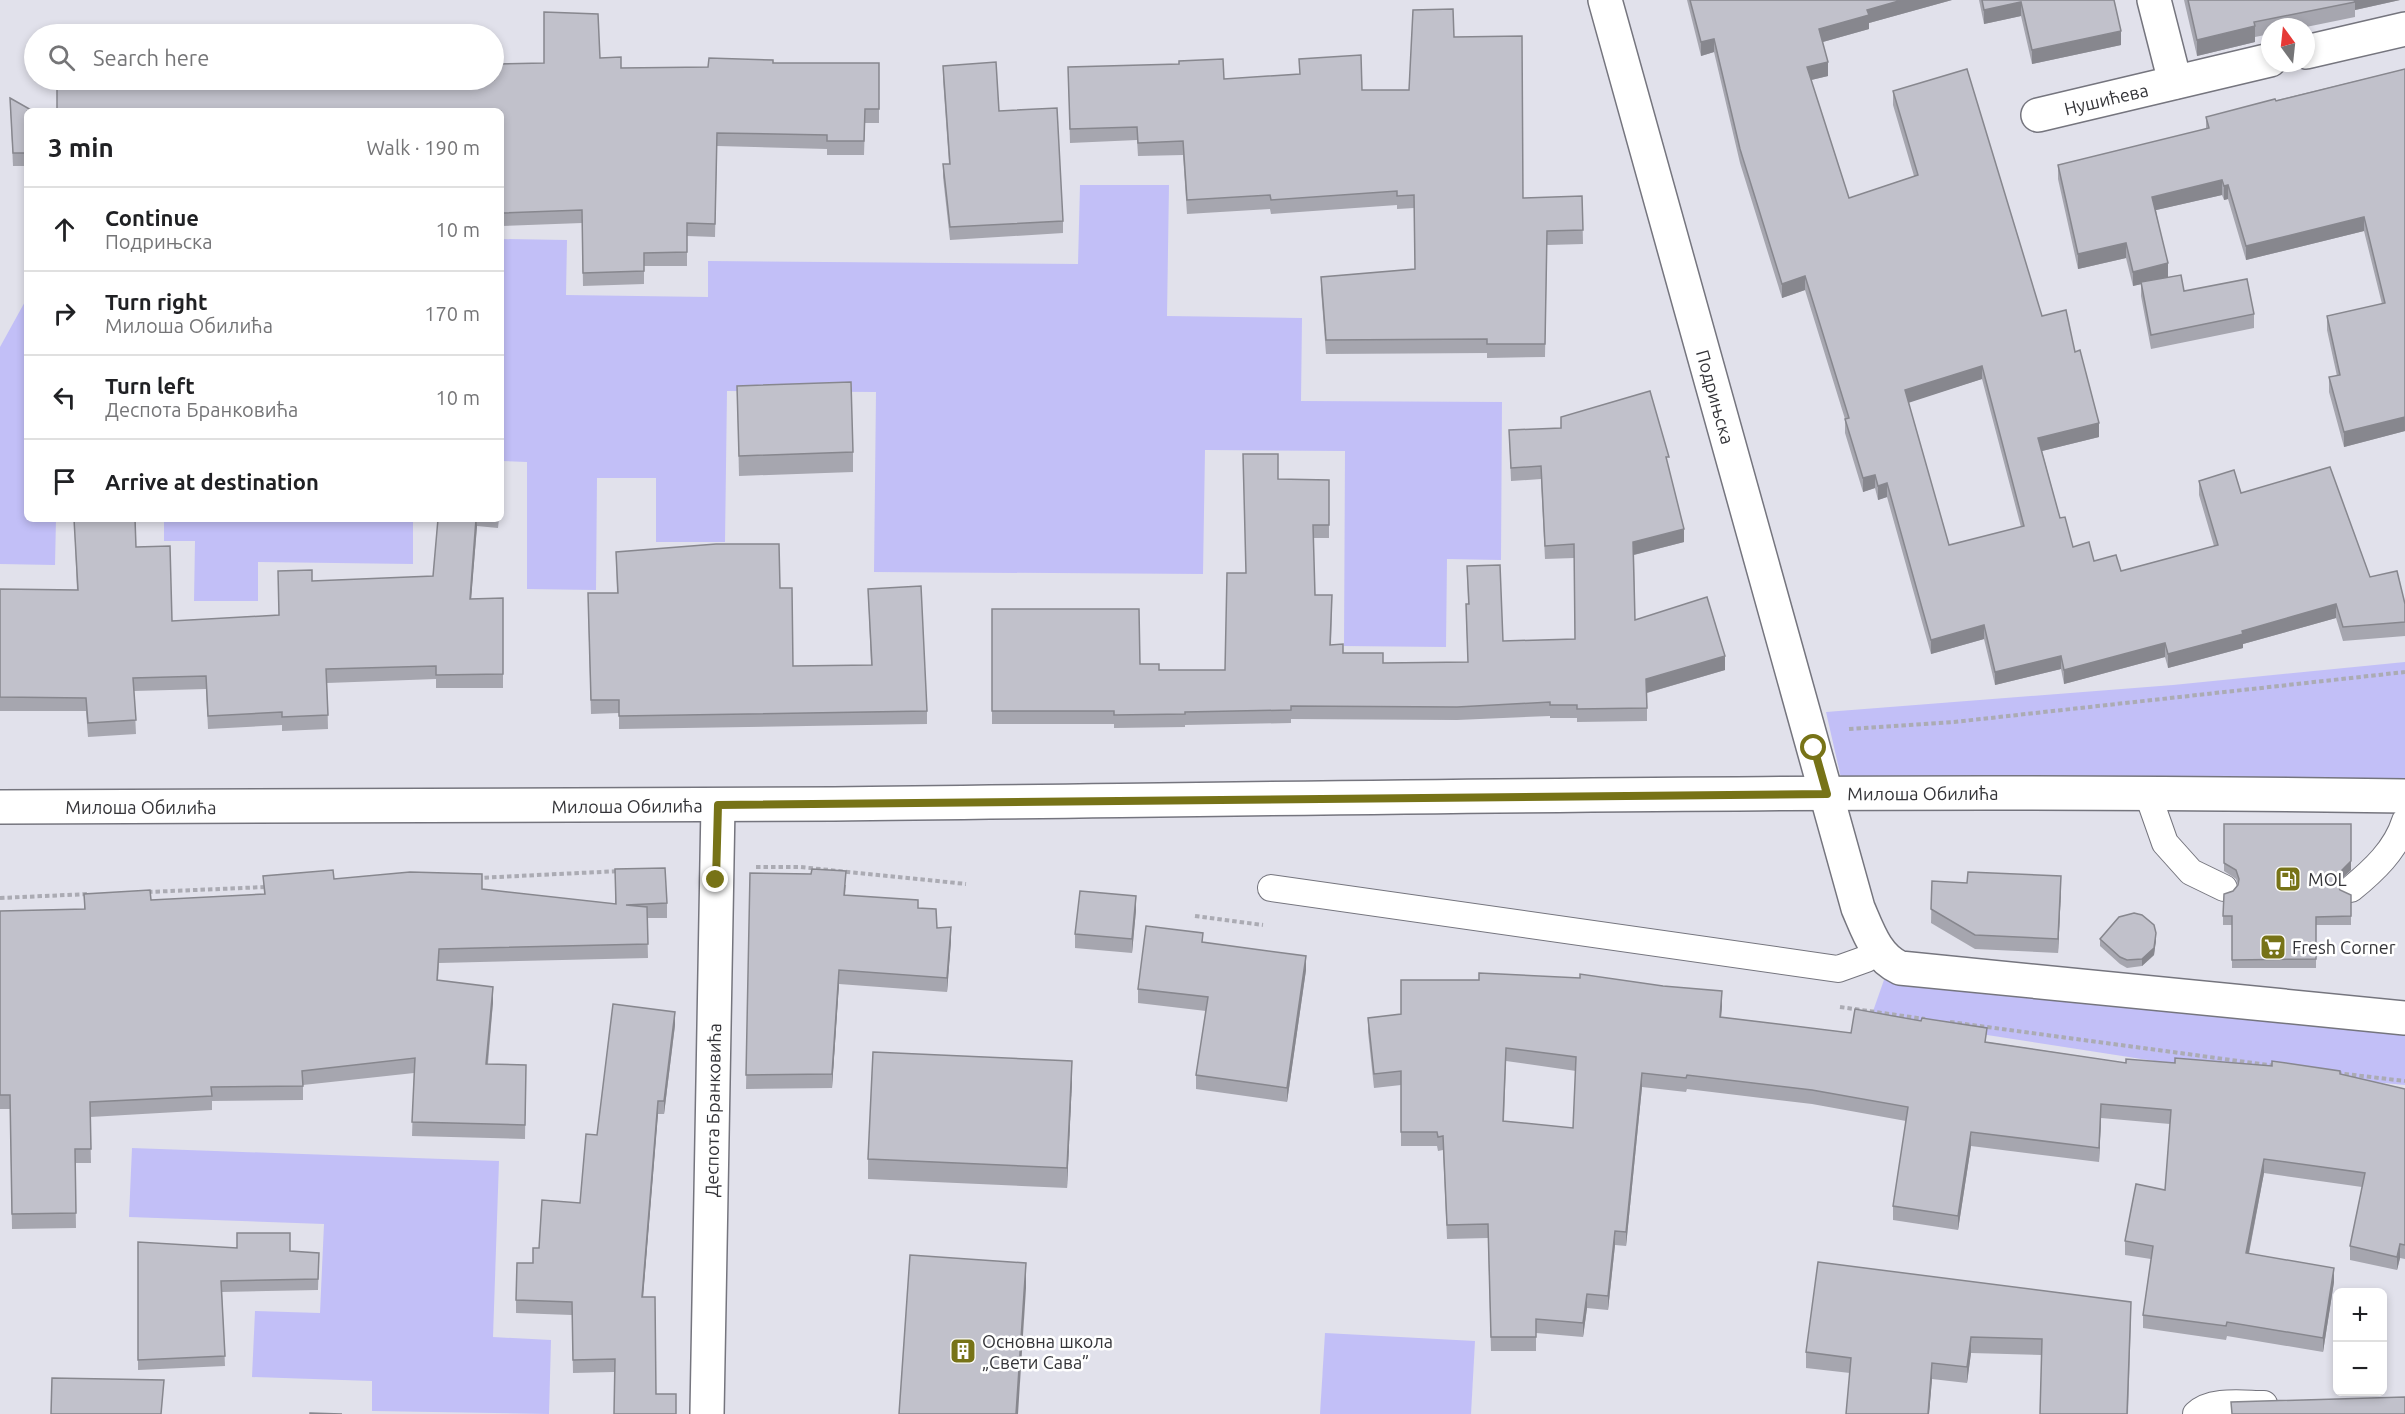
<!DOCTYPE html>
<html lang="en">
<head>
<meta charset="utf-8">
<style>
	body { margin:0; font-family:Ubuntu,sans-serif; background:#f2f2f2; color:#202124 }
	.controls { position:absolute; right:18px; bottom:18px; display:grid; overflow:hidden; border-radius:9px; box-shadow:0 3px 9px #0003 }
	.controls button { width:54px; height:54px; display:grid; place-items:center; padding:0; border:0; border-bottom:2px solid #e0e0e0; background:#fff; color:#202124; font:30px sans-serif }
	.compass { position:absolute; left:2261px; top:18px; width:54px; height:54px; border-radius:50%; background:#fff; box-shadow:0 3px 9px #0003; rotate:345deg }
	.stop { position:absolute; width:18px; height:18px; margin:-14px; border:4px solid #777317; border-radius:50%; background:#fff }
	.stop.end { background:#777317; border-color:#fff; box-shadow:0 2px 6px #0008 }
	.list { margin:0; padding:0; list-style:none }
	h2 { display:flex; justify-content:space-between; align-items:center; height:78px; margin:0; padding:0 24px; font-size:26px }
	h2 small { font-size:20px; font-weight:400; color:#757577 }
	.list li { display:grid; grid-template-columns:39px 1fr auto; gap:18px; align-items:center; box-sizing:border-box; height:84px; padding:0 24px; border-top:2px solid #e0e0e0 }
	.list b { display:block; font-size:22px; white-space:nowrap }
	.list p { margin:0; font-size:20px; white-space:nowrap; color:#757577 }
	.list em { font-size:20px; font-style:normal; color:#757577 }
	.icon { flex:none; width:33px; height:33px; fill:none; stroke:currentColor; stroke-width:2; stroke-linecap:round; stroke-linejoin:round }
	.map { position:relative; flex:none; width:2405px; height:1414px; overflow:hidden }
	.search { position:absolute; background:#fff; box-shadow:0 3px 9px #0003; left:24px; top:24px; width:480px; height:66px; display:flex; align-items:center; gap:15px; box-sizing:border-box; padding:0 21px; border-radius:33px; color:#757577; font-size:22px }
	.panel { position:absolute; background:#fff; box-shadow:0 3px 9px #0003; left:24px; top:108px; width:480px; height:414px; border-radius:9px }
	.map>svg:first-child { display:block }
</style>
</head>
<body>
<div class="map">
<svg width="2405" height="1414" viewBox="0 0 2405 1414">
	<rect width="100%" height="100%" fill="#e1e1eb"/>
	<!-- green -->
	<g fill="#c2bff7">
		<path d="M1080,185H1169L1167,316L1302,318L1301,401L1502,402L1501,560L1447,559L1446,647L1344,646L1345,451L1205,450L1203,574L874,572L876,392L727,391L725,542H656V478H597L596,590L527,589V462L501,461V239L567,240L566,295L708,297V261L1078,264Z"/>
		<path d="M27,298V519H56L55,565L0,564V347Z"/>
		<path d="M164,519H413V564L258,562V601H194L195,541H164Z"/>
		<path d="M2405,662V798L1847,804L1826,712L2173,685Z"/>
		<path d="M1892,957L2405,1004V1085L2161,1062L1871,1017Z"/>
		<path d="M132,1148L499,1161L493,1337L551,1340L549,1414L372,1411V1381L252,1377L255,1311L320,1313L324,1224L129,1217Z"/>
		<path d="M1325,1333L1475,1341L1471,1414H1320Z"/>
	</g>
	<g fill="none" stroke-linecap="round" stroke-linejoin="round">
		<!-- service casing -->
		<g stroke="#75757e" stroke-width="28">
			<g id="service">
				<path d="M2147,792L2165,843L2191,872L2224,888"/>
				<path d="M1271,888L1838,969L1866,959L1878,950"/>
				<path d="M2351,889C2373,871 2396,850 2405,821"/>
				<path d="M2196,1414C2211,1399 2244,1404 2264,1404"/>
			</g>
		</g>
		<!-- minor casing -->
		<g stroke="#75757e" stroke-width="36">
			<g id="minor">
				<path id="s1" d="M1605,0L1858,908C1868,931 1876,957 1900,968L2405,1018"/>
				<path d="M2154,0L2175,82"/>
				<path d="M2306,52L2405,29"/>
				<path id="s2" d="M2038,115L2270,60"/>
				<path id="s3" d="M707,1414L718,805"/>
			</g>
		</g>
		<!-- tertiary casing -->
		<g stroke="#75757e" stroke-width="36">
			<g id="tertiary">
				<path id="s4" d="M0,807C278,807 556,807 834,804C1358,798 1881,788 2405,796"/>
			</g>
		</g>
		<!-- path -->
		<g stroke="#ababb3" stroke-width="4" stroke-dasharray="4.5 3" stroke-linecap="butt">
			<path d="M1849,729L1954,722L2405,672"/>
			<path d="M756,867H800L966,884"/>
			<path d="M477,878L620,871"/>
			<path d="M148,892L266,887"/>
			<path d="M0,898L89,894"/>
			<path d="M1195,916L1263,925"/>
			<path d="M1840,1007L1925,1019"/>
			<path d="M1950,1022L2276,1066"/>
			<path d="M2337,1073L2405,1081"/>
		</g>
		<!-- service -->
		<use href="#service" stroke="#fff" stroke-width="26"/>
		<!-- minor -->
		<use href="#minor" stroke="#fff" stroke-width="33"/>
		<!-- tertiary -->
		<use href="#tertiary" stroke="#fff" stroke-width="33"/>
	</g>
	<!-- wall -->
	<g fill="#a6a6af" fill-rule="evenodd">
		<path d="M1687,0H1952L1869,23V29L1823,42L1828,76L1811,80L1849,198L1914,176L1893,105V91L2042,316L2075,352L2099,437L2042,451L2060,518L2073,547L2094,561L2121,571L2214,546L2199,495V481L2241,493L2370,577L2405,604V636L2343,641L2336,618L2243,644V648L2168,668L2165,657L2064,684L2061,669L1995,685L1984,639L1931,654L1887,497L1878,500L1875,488L1863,492L1845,433V419L1805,290L1782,298L1740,163L1714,52L1701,56ZM1982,379L2021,527L1949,545L1908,402Z"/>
		<path d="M1979,0H2114L2121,45L2032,64L2021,16L1984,24Z"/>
		<path d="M2184,0H2400L2355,10V17L2306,27H2270V34L2255,37V42L2197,56Z"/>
		<path d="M1454,37L1523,198L1582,196L1583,244L1547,245L1545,357L1487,358V353L1326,354L1321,290V277L1415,269L1414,208L1397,209V205L1271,214L1270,209L1187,214L1183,155L1138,156L1137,140L1070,143L1068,67L1224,79L1300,74L1299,59L1362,90H1409Z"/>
		<path d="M600,58L621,68L708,67L773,63H879V123H865L864,155H827V149L717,146L715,237L687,236V266H644V284L583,286L582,223L501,226V111L544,63Z"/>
		<path d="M943,66L1063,221V233L950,240L943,177V164H949L943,79Z"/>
		<path d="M2405,69V431L2344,447L2329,392V377L2337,376L2327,330V316L2382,304L2364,231L2246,260L2228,199L2224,200L2222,195L2156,210L2168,277L2184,291L2254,314V328L2151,349L2141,296V284L2133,286L2126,258L2078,269L2058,179V165L2206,129V117Z"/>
		<path d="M10,98L27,111V166H13Z"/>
		<path d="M737,386L853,452V472L739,476Z"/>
		<path d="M1509,430L1669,468L1684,542L1634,555L1635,620L1725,670L1647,693V721L1577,722V718H1550V716L1457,720L1291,719V723L1185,725V727L1114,728V724H992V609L1140,664L1159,670H1225L1246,573L1278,479L1329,480V538H1313L1315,595L1332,609L1331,645L1343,653L1383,663L1468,662L1466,618V604H1468L1467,566L1503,641L1575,639L1574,558L1545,559L1541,479L1511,481Z"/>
		<path d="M74,519H135L136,547L172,621L279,615L312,581L433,576L438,519H499L498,528L477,526L471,599L503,598V688H436V679L327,683L328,729L282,731V725L208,729L206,689L134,691L136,734L88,737L86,711H0V589L77,590Z"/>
		<path d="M616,552L780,588L793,666L871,665L868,589L927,711V724L619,729V713L591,714L588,607L617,593Z"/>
		<path d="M2224,824L2351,870L2337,884L2340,890L2351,895V925H2316V968H2232V925H2223V916L2233,891L2238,884L2236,879L2224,871Z"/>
		<path d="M615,869L667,903V918H647L648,958L439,963L438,980L493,1002L488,1064L526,1065L525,1139L412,1136L414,1073L303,1085V1100L212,1101V1110L90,1117L91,1163H75L76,1228L12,1229L10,1109H0V911L84,909V894L151,900L264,894L263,876L334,879L482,889L615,904Z"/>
		<path d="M750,873L846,885L845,895L918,908L951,941L947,992L839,984L832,1088L746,1089Z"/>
		<path d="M1932,881L2061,890L2058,953L1975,949L1931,923Z"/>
		<path d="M1136,910L1132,953L1075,948V934Z"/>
		<path d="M2100,939L2156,940L2154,955L2142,966L2127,968L2120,964L2100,946Z"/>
		<path d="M1203,942L1306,970L1287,1102L1196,1089V1075L1206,1011L1138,1003V989Z"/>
		<path d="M1722,1005L1721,1017L1851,1033L1987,1042L2126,1063H2175L2340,1074L2405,1089V1259L2400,1258L2397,1270L2350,1260V1246L2362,1187L2264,1173L2249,1254L2334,1282L2323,1352L2227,1336L2226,1340L2143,1328V1315L2151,1259L2125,1255V1241L2165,1190L2170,1124L2101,1118L2099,1162L1971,1146L1958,1230L1893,1220V1206L1906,1121L1812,1104L1687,1089L1686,1092L1642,1087L1626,1246L1615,1245L1608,1310L1587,1308L1583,1337L1536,1333V1351H1491L1488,1238L1447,1239L1443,1150L1438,1151L1437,1146H1401V1085L1374,1088L1368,1032V1018ZM1506,1061L1576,1071L1573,1128L1504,1121Z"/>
		<path d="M675,1025L664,1114H658L643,1297L656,1394L676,1414L614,1372L573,1373L572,1315L516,1313V1300L539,1248L580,1203L597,1135Z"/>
		<path d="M1072,1081L1067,1188L868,1179V1159Z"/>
		<path d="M138,1242L319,1253L318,1290L222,1292L225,1366L138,1370Z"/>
		<path d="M2131,1318L2128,1414H2040L2042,1355L1971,1353L1967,1383L1932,1379L1929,1414H1846L1850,1373L1806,1368V1352Z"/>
	</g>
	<!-- shaded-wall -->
	<g fill="#87878e">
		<path d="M1902,0H1952L1869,23V29L1819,43V29L1867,10Z"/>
		<path d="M2353,0H2400L2355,10V2Z"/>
		<path d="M2021,2V16L1984,24V10Z"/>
		<path d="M2255,26V42L2197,56V40Z"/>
		<path d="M2121,31V45L2032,64V50Z"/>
		<path d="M1714,39V52L1701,56V42Z"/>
		<path d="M1828,62V76L1807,81V67Z"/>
		<path d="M2222,180V195L2152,211V197Z"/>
		<path d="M2228,185V199L2224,200V186Z"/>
		<path d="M2364,217V231L2246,260V246Z"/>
		<path d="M2126,243V258L2078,269V254Z"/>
		<path d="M2168,263V278L2133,286V272Z"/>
		<path d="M1805,276V290L1782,298V284Z"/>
		<path d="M1982,366V379L1905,404V390Z"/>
		<path d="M2405,417V431L2344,447V432Z"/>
		<path d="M2099,423V437L2038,452V438Z"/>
		<path d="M1875,475V488L1863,492V478Z"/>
		<path d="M1887,483V497L1878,500V486Z"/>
		<path d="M476,519L477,526L470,613V599Z"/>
		<path d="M1684,529V542L1633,555V542Z"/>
		<path d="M2336,604V618L2243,644V648L2168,668V654L2242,631Z"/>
		<path d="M1984,625V639L1931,654V640Z"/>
		<path d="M2165,643V657L2064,684V670Z"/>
		<path d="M1725,656V670L1646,693V679Z"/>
		<path d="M2061,656V669L1995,685V672Z"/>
		<path d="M2351,824V870L2337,883L2336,891L2337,875Z"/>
		<path d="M2061,876V890L2058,953V939Z"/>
		<path d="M1136,896V910L1132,953V939Z"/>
		<path d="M951,927V941L947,992V978Z"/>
		<path d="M2156,933V940L2154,955L2142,966V959Z"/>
		<path d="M1306,956V970L1287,1102V1088Z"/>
		<path d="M839,970V984L832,1088V1074Z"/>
		<path d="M493,987V1002L486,1078V1064Z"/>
		<path d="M1722,991V1005L1720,1031V1017Z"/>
		<path d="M675,1012V1025L664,1114V1101Z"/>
		<path d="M1072,1061V1081L1067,1188V1168Z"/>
		<path d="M1642,1073V1087L1626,1246V1232Z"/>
		<path d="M658,1101V1114L642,1310V1297Z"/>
		<path d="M2101,1104V1118L2099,1162V1148Z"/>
		<path d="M1971,1132V1146L1958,1230V1216Z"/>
		<path d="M2264,1159V1173L2246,1267V1253Z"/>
		<path d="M1615,1231V1245L1608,1310V1296Z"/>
		<path d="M2400,1244V1258L2397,1270V1257Z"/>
		<path d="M1026,1263V1288L1018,1414H1016Z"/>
		<path d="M2334,1268V1282L2323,1352V1338Z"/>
		<path d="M1587,1294V1308L1583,1337V1323Z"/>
		<path d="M1971,1337V1353L1967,1383V1367Z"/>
		<path d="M1932,1363V1379L1929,1414H1928Z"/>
	</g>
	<!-- building -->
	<g fill="#c1c1cb" stroke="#87878e" stroke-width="1.5" fill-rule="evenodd">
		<path d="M1690,0H1902L1867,10L1869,15L1819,29L1828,62L1807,67L1849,198L1918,175L1893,91L1967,69L2042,316L2066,310L2075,352L2080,350L2099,423L2038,438L2060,518L2065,517L2073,547L2089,542L2094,561L2116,555L2121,571L2218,545L2199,481L2234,470L2241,493L2330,467L2370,577L2397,571L2405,604V622L2343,627L2336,604L2242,631L2243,634L2168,654L2165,643L2064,670L2061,656L1995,672L1984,625L1931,640L1887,483L1878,486L1875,475L1863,478L1845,419L1849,418L1805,276L1782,284L1740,149L1714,39L1701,42ZM1982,366L2024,526L1949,545L1905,390Z"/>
		<path d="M1982,0H2114L2121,31L2032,50L2021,2L1984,10Z"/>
		<path d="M2188,0H2354L2355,2L2254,22L2255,26L2197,40Z"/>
		<path d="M1453,9L1454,37L1522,36L1523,198L1582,196L1583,230L1547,231L1545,344H1487V339L1326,340L1321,277L1415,269L1414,195L1397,196V191L1271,200L1270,195L1187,200L1183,141L1138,143L1137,127L1070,129L1068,67L1179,64V61L1223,59L1224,79L1300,74L1299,59L1361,55L1362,90H1409L1413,10Z"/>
		<path d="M544,12L598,14L600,58L621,57V68L708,67L709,58L773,60V63H879V109H865L864,141H827V135L717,133L715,224L687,223V252L644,253V271L583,273L582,210L501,213V111H57V80H494V64L544,63Z"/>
		<path d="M996,62L999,111L1057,108L1063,221L950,227L943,164H950L943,66Z"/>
		<path d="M2405,69V417L2344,432L2329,377L2340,375L2327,316L2385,303L2364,217L2246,246L2228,185L2224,186L2222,180L2152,197L2168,263L2133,272L2126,243L2078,254L2058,165L2209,128L2206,117L2275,99L2276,101Z"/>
		<path d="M10,98L33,111H27V153H13Z"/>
		<path d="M2181,275L2184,291L2247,279L2254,314L2151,335L2141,282Z"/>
		<path d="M851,382L853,452L739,456L737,386Z"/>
		<path d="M1650,391L1669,457H1666L1684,529L1633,542L1635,620L1707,597L1725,656L1646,679L1647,708L1577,709V705H1550V702L1457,707L1291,706V710L1185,712V714L1114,715V711H992V609H1139L1140,664H1159V670H1225L1227,573H1246L1243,454H1278V479L1329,480V525H1313L1315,595H1332L1330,645L1343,644V653H1383V663L1468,662L1466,604H1469L1467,566L1500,565L1503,641L1575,639L1574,544L1545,546L1541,466L1511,468L1509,430L1561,428V417Z"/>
		<path d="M74,519H135L136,547L170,546L172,621L279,615L278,571L312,570V581L433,576L438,519H476L470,599L503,598V674L436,675V666L326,669L328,715L282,717V712L208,716L206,676L133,678L136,720L88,723L86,698L0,697V589L78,590Z"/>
		<path d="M716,544H779L780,588H792L793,666L872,665L868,589L921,586L927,711L619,716V700H591L588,593H618L616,552Z"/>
		<path d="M2224,824H2351V861L2337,875L2336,882L2340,890L2351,895V916L2316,917V959L2232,960V916H2223L2224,894L2233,891L2238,885L2239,879L2236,870L2224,863Z"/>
		<path d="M665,868L667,903L626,905L647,907L648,944L439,949L437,980L493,987L486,1064L526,1065L525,1125L412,1122L415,1058L302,1071L303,1086L211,1087L212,1096L90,1102L91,1149H75L76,1213L12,1214L10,1095H0V911L85,909L84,894L150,890L151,900L265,894L263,876L333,870L334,879L410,872L482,874V889L616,904L615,869Z"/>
		<path d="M812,869L846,871L844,895L918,900V908L936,909L937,928L951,927L947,978L839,970L832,1074L746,1075L750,873L811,874Z"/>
		<path d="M1968,872L2061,876L2058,939L1975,935L1931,909L1932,881L1967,883Z"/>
		<path d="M1080,891L1136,896L1132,939L1075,934Z"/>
		<path d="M2134,913L2142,915L2154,925L2156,933L2154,948L2142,959L2127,960L2120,957L2100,939L2119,917Z"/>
		<path d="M1146,926L1203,933L1202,942L1306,956L1287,1088L1196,1075L1208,997L1138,989Z"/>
		<path d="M1479,973L1580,978V974L1663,986L1722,991L1720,1017L1851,1033L1855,1009L1921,1021L1922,1018L1987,1028L1985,1042L2126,1063V1059L2175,1063V1058L2272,1066V1061L2340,1071V1074L2405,1089V1245L2400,1244L2397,1257L2350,1246L2365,1173L2264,1159L2246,1253L2334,1268L2323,1338L2227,1322L2226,1326L2143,1315L2153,1246L2125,1241L2136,1184L2165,1190L2171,1110L2101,1104L2099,1148L1971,1132L1958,1216L1893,1206L1908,1107L1812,1090L1687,1075L1686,1078L1642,1073L1626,1232L1615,1231L1608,1296L1587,1294L1583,1323L1536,1319V1337H1491L1488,1224L1447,1225L1443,1136L1438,1137L1437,1132H1401V1071L1374,1074L1368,1018L1401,1014V980H1479ZM1506,1048L1576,1057L1573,1128L1503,1121Z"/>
		<path d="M613,1004L675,1012L664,1101H658L642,1297H655L656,1394H676V1414H614L615,1359L573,1360L572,1302L516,1300L517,1263H533V1248H539L542,1200L580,1203L586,1134L597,1135Z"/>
		<path d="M873,1052L1072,1061L1067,1168L868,1159Z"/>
		<path d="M237,1233H290V1251L319,1253L318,1279L221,1281L225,1356L138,1360V1242L237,1248Z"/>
		<path d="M910,1255L1026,1263L1016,1414H899Z"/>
		<path d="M1818,1262L2131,1302L2127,1414H2040L2042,1339L1971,1337L1967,1367L1932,1363L1928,1414H1846L1851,1358L1806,1352Z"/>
		<path d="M52,1378L164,1380L161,1414H51Z"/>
		<path d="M2405,1397V1414H2232L2231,1402Z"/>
		<path d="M310,1413L342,1414H310Z"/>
	</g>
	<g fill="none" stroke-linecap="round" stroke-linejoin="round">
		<!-- route -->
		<path stroke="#777317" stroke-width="8" d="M716,880L718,805L1827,794L1814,748"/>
	</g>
	<!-- icons -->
	<defs>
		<g id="fuel-square" transform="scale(1.35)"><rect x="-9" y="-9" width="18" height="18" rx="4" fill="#777317" stroke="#fff"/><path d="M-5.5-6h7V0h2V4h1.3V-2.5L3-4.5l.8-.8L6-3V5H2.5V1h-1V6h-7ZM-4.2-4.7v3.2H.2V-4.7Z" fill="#fff"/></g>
		<g id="supermarket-square" transform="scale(1.35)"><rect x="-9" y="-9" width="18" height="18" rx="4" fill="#777317" stroke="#fff"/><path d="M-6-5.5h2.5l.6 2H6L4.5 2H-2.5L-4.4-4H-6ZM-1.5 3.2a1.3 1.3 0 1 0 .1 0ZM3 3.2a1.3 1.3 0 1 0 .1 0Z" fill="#fff"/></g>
		<g id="building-square" transform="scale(1.35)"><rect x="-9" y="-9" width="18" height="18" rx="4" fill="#777317" stroke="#fff"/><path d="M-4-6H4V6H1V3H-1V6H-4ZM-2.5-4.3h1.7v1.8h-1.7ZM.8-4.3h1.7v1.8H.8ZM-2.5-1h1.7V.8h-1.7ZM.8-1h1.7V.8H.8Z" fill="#fff"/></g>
	</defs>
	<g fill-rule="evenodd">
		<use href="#fuel-square" x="2288" y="879"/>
		<use href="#supermarket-square" x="2273" y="947"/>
		<use href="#building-square" x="963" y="1351"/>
	</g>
	<g text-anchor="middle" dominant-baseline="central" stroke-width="5" stroke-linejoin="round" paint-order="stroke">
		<!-- street labels -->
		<g font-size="18" fill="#343438" stroke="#fff">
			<text stroke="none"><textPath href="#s2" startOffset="70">Нушићева</textPath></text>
			<text stroke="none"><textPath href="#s1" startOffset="412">Подрињска</textPath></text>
			<text stroke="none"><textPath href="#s4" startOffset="1923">Милоша Обилића</textPath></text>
			<text stroke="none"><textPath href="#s4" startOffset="627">Милоша Обилића</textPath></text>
			<text stroke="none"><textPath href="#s4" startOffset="141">Милоша Обилића</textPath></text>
			<text stroke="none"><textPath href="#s3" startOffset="304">Деспота Бранковића</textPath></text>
		</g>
		<!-- poi labels -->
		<g font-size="18" fill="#343438" stroke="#fff" text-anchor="start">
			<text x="2308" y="879">MOL</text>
			<text x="2292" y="947">Fresh Corner</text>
			<text x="982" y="1341">Основна школа<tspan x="982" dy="21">„Свети Сава”</tspan></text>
		</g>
	</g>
</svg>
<div class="controls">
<button>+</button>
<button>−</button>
</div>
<svg class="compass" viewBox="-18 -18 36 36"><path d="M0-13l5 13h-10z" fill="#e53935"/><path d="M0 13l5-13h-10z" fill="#757577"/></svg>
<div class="stop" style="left:1814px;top:748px"></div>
<div class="stop end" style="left:716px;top:880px"></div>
<div class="search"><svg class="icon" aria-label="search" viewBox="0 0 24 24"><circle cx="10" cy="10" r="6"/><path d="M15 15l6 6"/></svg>Search here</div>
<section class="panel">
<h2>3 min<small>Walk · 190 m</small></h2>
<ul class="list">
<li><svg class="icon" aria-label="ahead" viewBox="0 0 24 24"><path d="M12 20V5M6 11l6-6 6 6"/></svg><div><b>Continue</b><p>Подрињска</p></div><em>10 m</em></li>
<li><svg class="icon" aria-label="right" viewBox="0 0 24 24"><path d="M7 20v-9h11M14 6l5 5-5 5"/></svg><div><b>Turn right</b><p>Милоша Обилића</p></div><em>170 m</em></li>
<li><svg class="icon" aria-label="left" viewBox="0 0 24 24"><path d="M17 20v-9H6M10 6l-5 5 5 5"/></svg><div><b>Turn left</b><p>Деспота Бранковића</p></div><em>10 m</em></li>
<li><svg class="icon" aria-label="arrive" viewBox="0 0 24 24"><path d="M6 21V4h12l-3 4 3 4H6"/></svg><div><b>Arrive at destination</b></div></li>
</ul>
</section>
</div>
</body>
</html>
